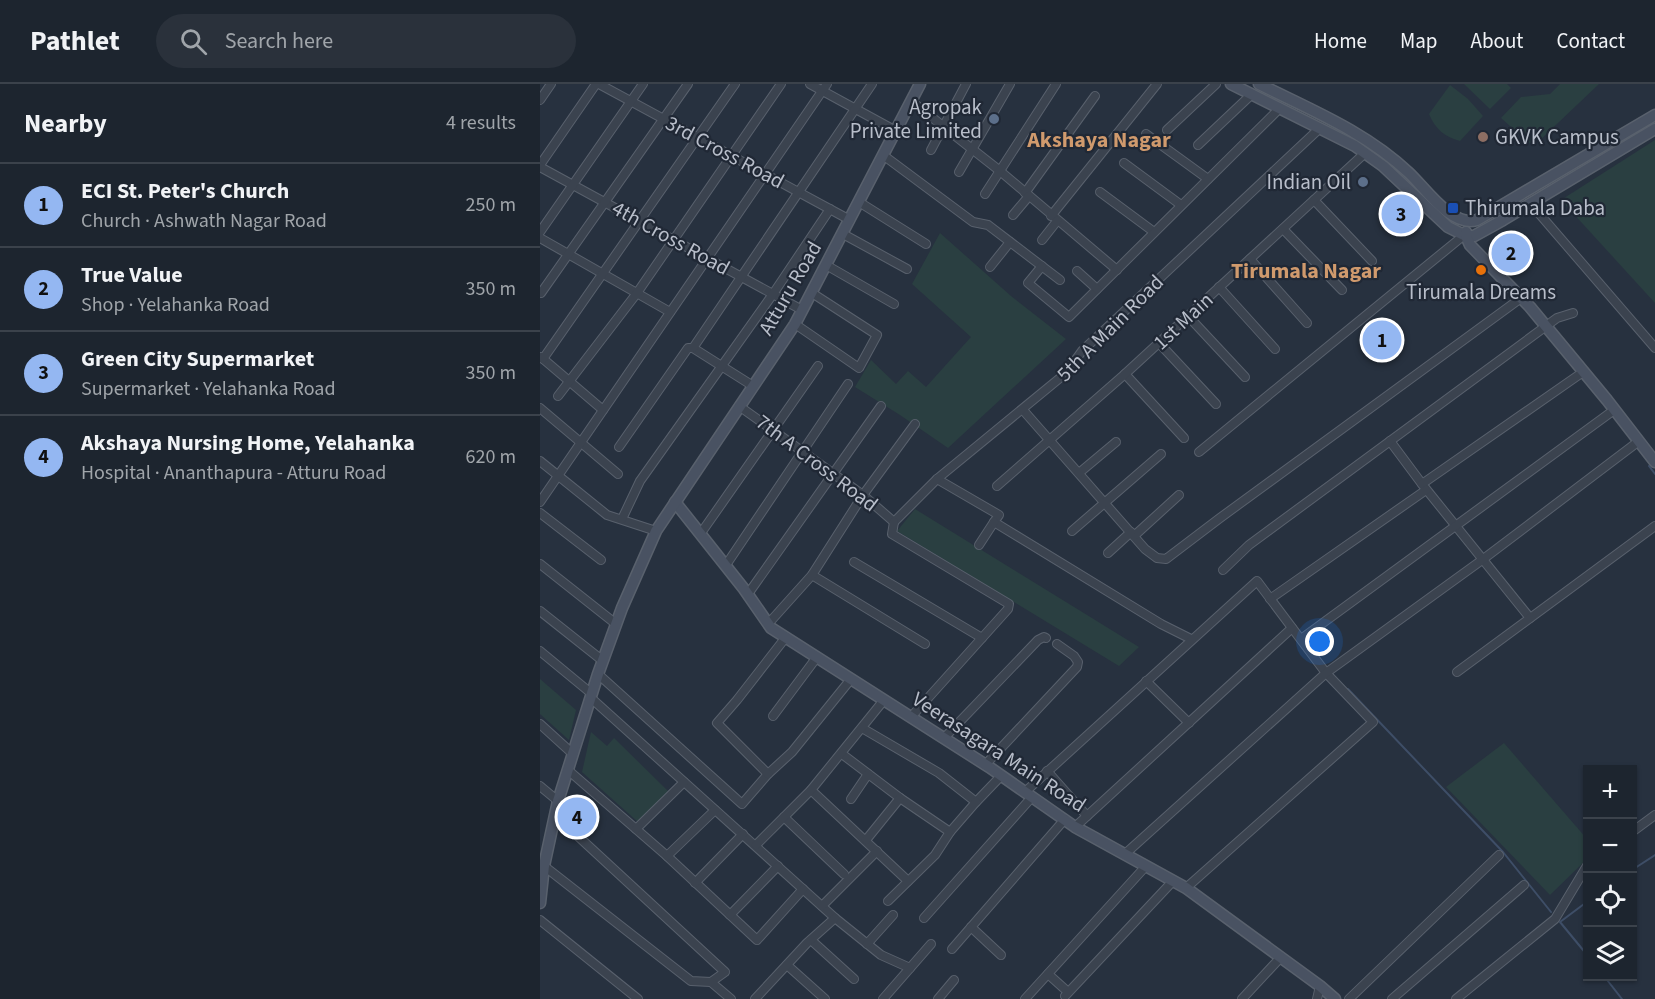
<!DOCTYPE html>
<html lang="en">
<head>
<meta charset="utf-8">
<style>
	body { margin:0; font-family:"Source Sans 3",sans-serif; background:#2a313b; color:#f1f3f6 }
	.controls { position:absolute; right:18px; bottom:18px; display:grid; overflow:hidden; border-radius:0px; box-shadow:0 2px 4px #0004 }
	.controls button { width:54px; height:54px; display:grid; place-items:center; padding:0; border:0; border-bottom:2px solid #3b424b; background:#1d252f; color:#f1f3f6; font:30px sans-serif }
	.you { position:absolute; left:780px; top:558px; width:21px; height:21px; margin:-15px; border:4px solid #fff; border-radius:50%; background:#1a73e8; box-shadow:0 0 0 9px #1a73e833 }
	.badge { display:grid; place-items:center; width:39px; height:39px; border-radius:50%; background:#94b7f2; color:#111; font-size:20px; font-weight:700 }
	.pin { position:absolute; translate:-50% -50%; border:3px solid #fff; box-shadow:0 2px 6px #0006 }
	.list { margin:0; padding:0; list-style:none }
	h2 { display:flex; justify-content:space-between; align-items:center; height:78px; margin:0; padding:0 24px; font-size:26px }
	h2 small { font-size:20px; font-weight:400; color:#a0a5aa }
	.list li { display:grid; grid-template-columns:39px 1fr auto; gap:18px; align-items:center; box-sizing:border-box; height:84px; padding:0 24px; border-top:2px solid #3b424b }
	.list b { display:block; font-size:22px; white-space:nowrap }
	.list p { margin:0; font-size:20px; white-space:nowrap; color:#a0a5aa }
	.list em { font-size:20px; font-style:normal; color:#a0a5aa }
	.icon { flex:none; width:33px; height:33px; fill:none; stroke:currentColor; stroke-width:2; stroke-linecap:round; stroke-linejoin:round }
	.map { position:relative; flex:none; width:1115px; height:915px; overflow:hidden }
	header { display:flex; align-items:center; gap:36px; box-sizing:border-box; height:84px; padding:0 30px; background:#1d252f; border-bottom:2px solid #3b424b }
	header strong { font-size:28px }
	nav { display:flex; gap:33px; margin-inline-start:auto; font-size:21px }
	.search { width:420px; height:54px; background:#2a313b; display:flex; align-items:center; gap:15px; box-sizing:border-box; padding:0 21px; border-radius:33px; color:#a0a5aa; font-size:22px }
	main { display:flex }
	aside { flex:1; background:#1d252f }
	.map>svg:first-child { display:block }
</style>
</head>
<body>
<header>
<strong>Pathlet</strong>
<div class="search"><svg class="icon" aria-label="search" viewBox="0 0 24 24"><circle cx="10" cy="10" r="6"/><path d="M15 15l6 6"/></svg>Search here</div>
<nav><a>Home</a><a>Map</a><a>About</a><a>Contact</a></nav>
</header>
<main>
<aside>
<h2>Nearby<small>4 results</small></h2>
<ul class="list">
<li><span class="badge">1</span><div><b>ECI St. Peter's Church</b><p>Church · Ashwath Nagar Road</p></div><em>250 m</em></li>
<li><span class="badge">2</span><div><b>True Value</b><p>Shop · Yelahanka Road</p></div><em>350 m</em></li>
<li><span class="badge">3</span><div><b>Green City Supermarket</b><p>Supermarket · Yelahanka Road</p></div><em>350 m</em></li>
<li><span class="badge">4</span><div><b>Akshaya Nursing Home, Yelahanka</b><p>Hospital · Ananthapura - Atturu Road</p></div><em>620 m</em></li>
</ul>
</aside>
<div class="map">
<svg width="1115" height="915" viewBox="0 0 1115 915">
	<rect width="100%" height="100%" fill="#27313f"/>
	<!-- green -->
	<g fill="#2a3f41">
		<path d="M924,0H967L971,4L950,25Z"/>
		<path d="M1020,0H1059L999,57L989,59L961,34L981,13L1010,10Z"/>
		<path d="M910,1L928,15L943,32L920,57C905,53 895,45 889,30Z"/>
		<path d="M1115,56V219L1021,116Z"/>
		<path d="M400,149L471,212L526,255L408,364L360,331L315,303L331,276L356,300L368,287L386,303L431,253L372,200Z"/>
		<path d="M375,425L599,563L579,582L357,447Z"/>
		<path d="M0,595L36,626L29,656L0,630Z"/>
		<path d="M51,648L67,662L74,654L128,707L98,738L42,688Z"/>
		<path d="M964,659L1047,755V775L1010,811L906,703Z"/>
	</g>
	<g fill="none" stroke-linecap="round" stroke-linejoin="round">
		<!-- stream -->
		<g stroke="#3e4e67" stroke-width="2">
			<path d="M1109,382L1115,390"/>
			<path d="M808,605L963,768L1011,828"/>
			<path d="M1092,786L1115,771"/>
			<path d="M1048,817L1020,838L1048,872"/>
			<path d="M1064,892L1082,915"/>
		</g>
		<!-- street casing -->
		<g stroke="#59616d" stroke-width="10">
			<g id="street">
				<path d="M59,0L310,136"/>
				<path d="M270,0L356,47"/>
				<path d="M0,16L11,0"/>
				<path d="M371,17L460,87L577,186"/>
				<path d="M627,46L676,0"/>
				<path d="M606,50L668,95"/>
				<path d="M658,61L712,10"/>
				<path d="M391,66L426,0"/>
				<path d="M343,71L433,138L448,141L520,196"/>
				<path d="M584,79L641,121"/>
				<path d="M0,81L56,0"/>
				<path d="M0,83L262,226"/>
				<path d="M419,88L470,0"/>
				<path d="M560,108L614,148"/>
				<path d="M485,109L555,12"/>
				<path d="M445,110L516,0"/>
				<path d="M774,116L832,177"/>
				<path d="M319,118L386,160"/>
				<path d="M990,119L1115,264"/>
				<path d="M473,131L489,112"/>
				<path d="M511,132L617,0"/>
				<path d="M743,145L802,206"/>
				<path d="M0,148L103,0"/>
				<path d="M303,150L367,185"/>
				<path d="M0,154L130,228"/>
				<path d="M502,156L517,137"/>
				<path d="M710,175L767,239"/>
				<path d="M286,181L354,220"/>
				<path d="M502,182L488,199L529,233L740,24"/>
				<path d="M450,183L470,158"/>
				<path d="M537,187L557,205"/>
				<path d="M679,203L735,265"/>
				<path d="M1,209L148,0"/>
				<path d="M648,232L705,293"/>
				<path d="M255,240L319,284L337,251L272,209"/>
				<path d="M619,259L676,320"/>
				<path d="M153,264L213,302"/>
				<path d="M1,273L63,326"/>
				<path d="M3,275L195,0"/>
				<path d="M585,290L644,354"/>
				<path d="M18,312L97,209L241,0"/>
				<path d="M199,322L323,411L354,438"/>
				<path d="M0,324L78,390"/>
				<path d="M483,326L605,465L617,474L626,475L680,434L981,214"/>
				<path d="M850,357L882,400L990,534"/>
				<path d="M79,363L148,264H153L332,0"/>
				<path d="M659,368L923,152"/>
				<path d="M0,377L67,431L116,447"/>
				<path d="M539,389L576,358"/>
				<path d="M397,395L459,431L454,438L621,540L651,555"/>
				<path d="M882,400L1043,288"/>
				<path d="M457,402L585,290L825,69"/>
				<path d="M0,418L287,0"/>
				<path d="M0,429L61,476"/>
				<path d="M82,435L100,397L233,210L290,125"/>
				<path d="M354,438L397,395L526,289L542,267L780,44"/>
				<path d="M354,438L352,450L469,520L468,525L371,633"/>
				<path d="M532,447L621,370"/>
				<path d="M161,449L278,282"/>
				<path d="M594,452L639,411"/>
				<path d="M439,461L454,438"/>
				<path d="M568,469L591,448"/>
				<path d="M314,478L442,554"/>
				<path d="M0,480L76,540"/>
				<path d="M186,481L308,300"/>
				<path d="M683,486L709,461L1017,234L1033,229"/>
				<path d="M272,491L385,560"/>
				<path d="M208,510L341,322"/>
				<path d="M730,515L886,406"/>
				<path d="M0,527L63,577"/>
				<path d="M228,540L272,491L323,411L375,340"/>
				<path d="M761,555L1074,326"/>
				<path d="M0,567L52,610"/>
				<path d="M917,588L1115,442"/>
				<path d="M58,590L202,720L228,690L252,668L311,595"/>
				<path d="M606,597L649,639"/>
				<path d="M51,614L295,834L341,871L370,884"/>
				<path d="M233,632L277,573"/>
				<path d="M0,640L33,670"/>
				<path d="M322,644L399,689L436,718L461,692"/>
				<path d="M404,654L498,556L504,553L506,554"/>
				<path d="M302,670L360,714L410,748L436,718"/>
				<path d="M445,681L537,583L538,578L534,572L517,560"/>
				<path d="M28,686L127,772L217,856L263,805"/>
				<path d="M507,687L547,732"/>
				<path d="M228,690L177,639L197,616L246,553"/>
				<path d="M0,702L18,717"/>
				<path d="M271,706L368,797"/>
				<path d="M485,708L717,497L786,589L833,638L646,804"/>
				<path d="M311,715L328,690"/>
				<path d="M15,731L185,888L171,898"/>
				<path d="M244,733L304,790"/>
				<path d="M535,743L752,544"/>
				<path d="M96,745L144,698"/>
				<path d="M1092,748L1115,731"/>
				<path d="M326,756L360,714"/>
				<path d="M216,761L271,706L344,616"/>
				<path d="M585,770L786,589L942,476L1099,357"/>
				<path d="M127,772L175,726"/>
				<path d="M4,782L151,897L171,898L191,915"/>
				<path d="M155,799L203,750"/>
				<path d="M348,817L395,771L410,748"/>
				<path d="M282,822L337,767"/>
				<path d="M190,831L238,782"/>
				<path d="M384,834L492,713"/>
				<path d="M0,836L98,915"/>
				<path d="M431,843L461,871"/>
				<path d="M271,856L314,895"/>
				<path d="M327,860L353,831"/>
				<path d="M412,865L525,735"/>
				<path d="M247,881L285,915"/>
				<path d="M508,890L528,908"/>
				<path d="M525,912L633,797"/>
				<path d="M215,915L267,859L295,834"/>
				<path d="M343,915L391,860"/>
				<path d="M398,915L414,896"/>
				<path d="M485,915L606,782"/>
				<path d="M702,915L741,873"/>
				<path d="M777,915L780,902"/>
				<path d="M809,915L959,771"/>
				<path d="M852,915L984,801"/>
				<path d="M916,915L1015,835L1048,780"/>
			</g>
		</g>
		<!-- secondary casing -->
		<g stroke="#59616d" stroke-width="13">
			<g id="secondary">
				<path d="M691,0L815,62L843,82L908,143L926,152H934L963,136L1115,45"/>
				<path d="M719,0C771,26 826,48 869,89C886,105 912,144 937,136L1115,31"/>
				<path d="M926,148V152L930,161L990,223L1067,316L1115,378"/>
				<path d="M135,418L204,505L231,544L449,683L535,743L646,804L780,902L795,915"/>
				<path d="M0,819L4,782L18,717L58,590L82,524L116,447L255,240L380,0"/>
			</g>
		</g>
		<!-- street -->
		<use href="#street" stroke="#3b434f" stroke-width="8"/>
		<!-- secondary -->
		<use href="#secondary" stroke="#495262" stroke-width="10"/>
	</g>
	<!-- markers -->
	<g fill="#5c6f8a" stroke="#202835" stroke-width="2">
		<circle cx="454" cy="35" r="6"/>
		<circle cx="823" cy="98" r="6"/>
	</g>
	<circle fill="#8d6e63" stroke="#202835" stroke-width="2" cx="943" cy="53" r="6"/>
	<rect fill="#1a4fb4" stroke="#202835" stroke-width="2" x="907" y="118" width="12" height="12" rx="3"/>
	<circle fill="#e8710a" stroke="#202835" stroke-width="2" cx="941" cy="186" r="6"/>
	<g text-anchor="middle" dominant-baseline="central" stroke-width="4.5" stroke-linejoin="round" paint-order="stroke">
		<!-- poi labels -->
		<g font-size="21" fill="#b8beca" stroke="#202835" text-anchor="end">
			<text x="442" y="23">Agropak<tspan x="442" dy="24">Private Limited</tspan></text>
			<text x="955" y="53" text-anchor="start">GKVK Campus</text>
			<text x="811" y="98">Indian Oil</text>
			<text x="925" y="124" text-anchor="start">Thirumala Daba</text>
			<text x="941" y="208" text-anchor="middle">Tirumala Dreams</text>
		</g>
		<!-- street labels -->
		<g font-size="21" fill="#b8beca" stroke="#202835">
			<text transform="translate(185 68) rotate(28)">3rd Cross Road</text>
			<text transform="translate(131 154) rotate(29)">4th Cross Road</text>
			<text transform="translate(250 204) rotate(-60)">Atturu Road</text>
			<text transform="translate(643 237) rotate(-43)">1st Main</text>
			<text transform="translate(570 244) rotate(-45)">5th A Main Road</text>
			<text transform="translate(277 379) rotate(37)">7th A Cross Road</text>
			<text transform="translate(459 668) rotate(33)">Veerasagara Main Road</text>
		</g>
		<!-- neighbourhood labels -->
		<g font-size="22" font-weight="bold" fill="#d09a6d" stroke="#202835">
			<text x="559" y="56">Akshaya Nagar</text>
			<text x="766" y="187">Tirumala Nagar</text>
		</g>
	</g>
</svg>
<div class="controls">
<button>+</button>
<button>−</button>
<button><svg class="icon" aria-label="locate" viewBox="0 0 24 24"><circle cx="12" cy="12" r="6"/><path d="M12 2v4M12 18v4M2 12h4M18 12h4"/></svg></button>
<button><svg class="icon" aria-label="layers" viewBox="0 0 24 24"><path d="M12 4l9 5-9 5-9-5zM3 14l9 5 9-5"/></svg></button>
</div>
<div class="you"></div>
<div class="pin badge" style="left:842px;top:256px">1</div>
<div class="pin badge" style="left:971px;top:169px">2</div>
<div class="pin badge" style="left:861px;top:130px">3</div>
<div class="pin badge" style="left:37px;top:733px">4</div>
</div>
</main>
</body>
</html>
